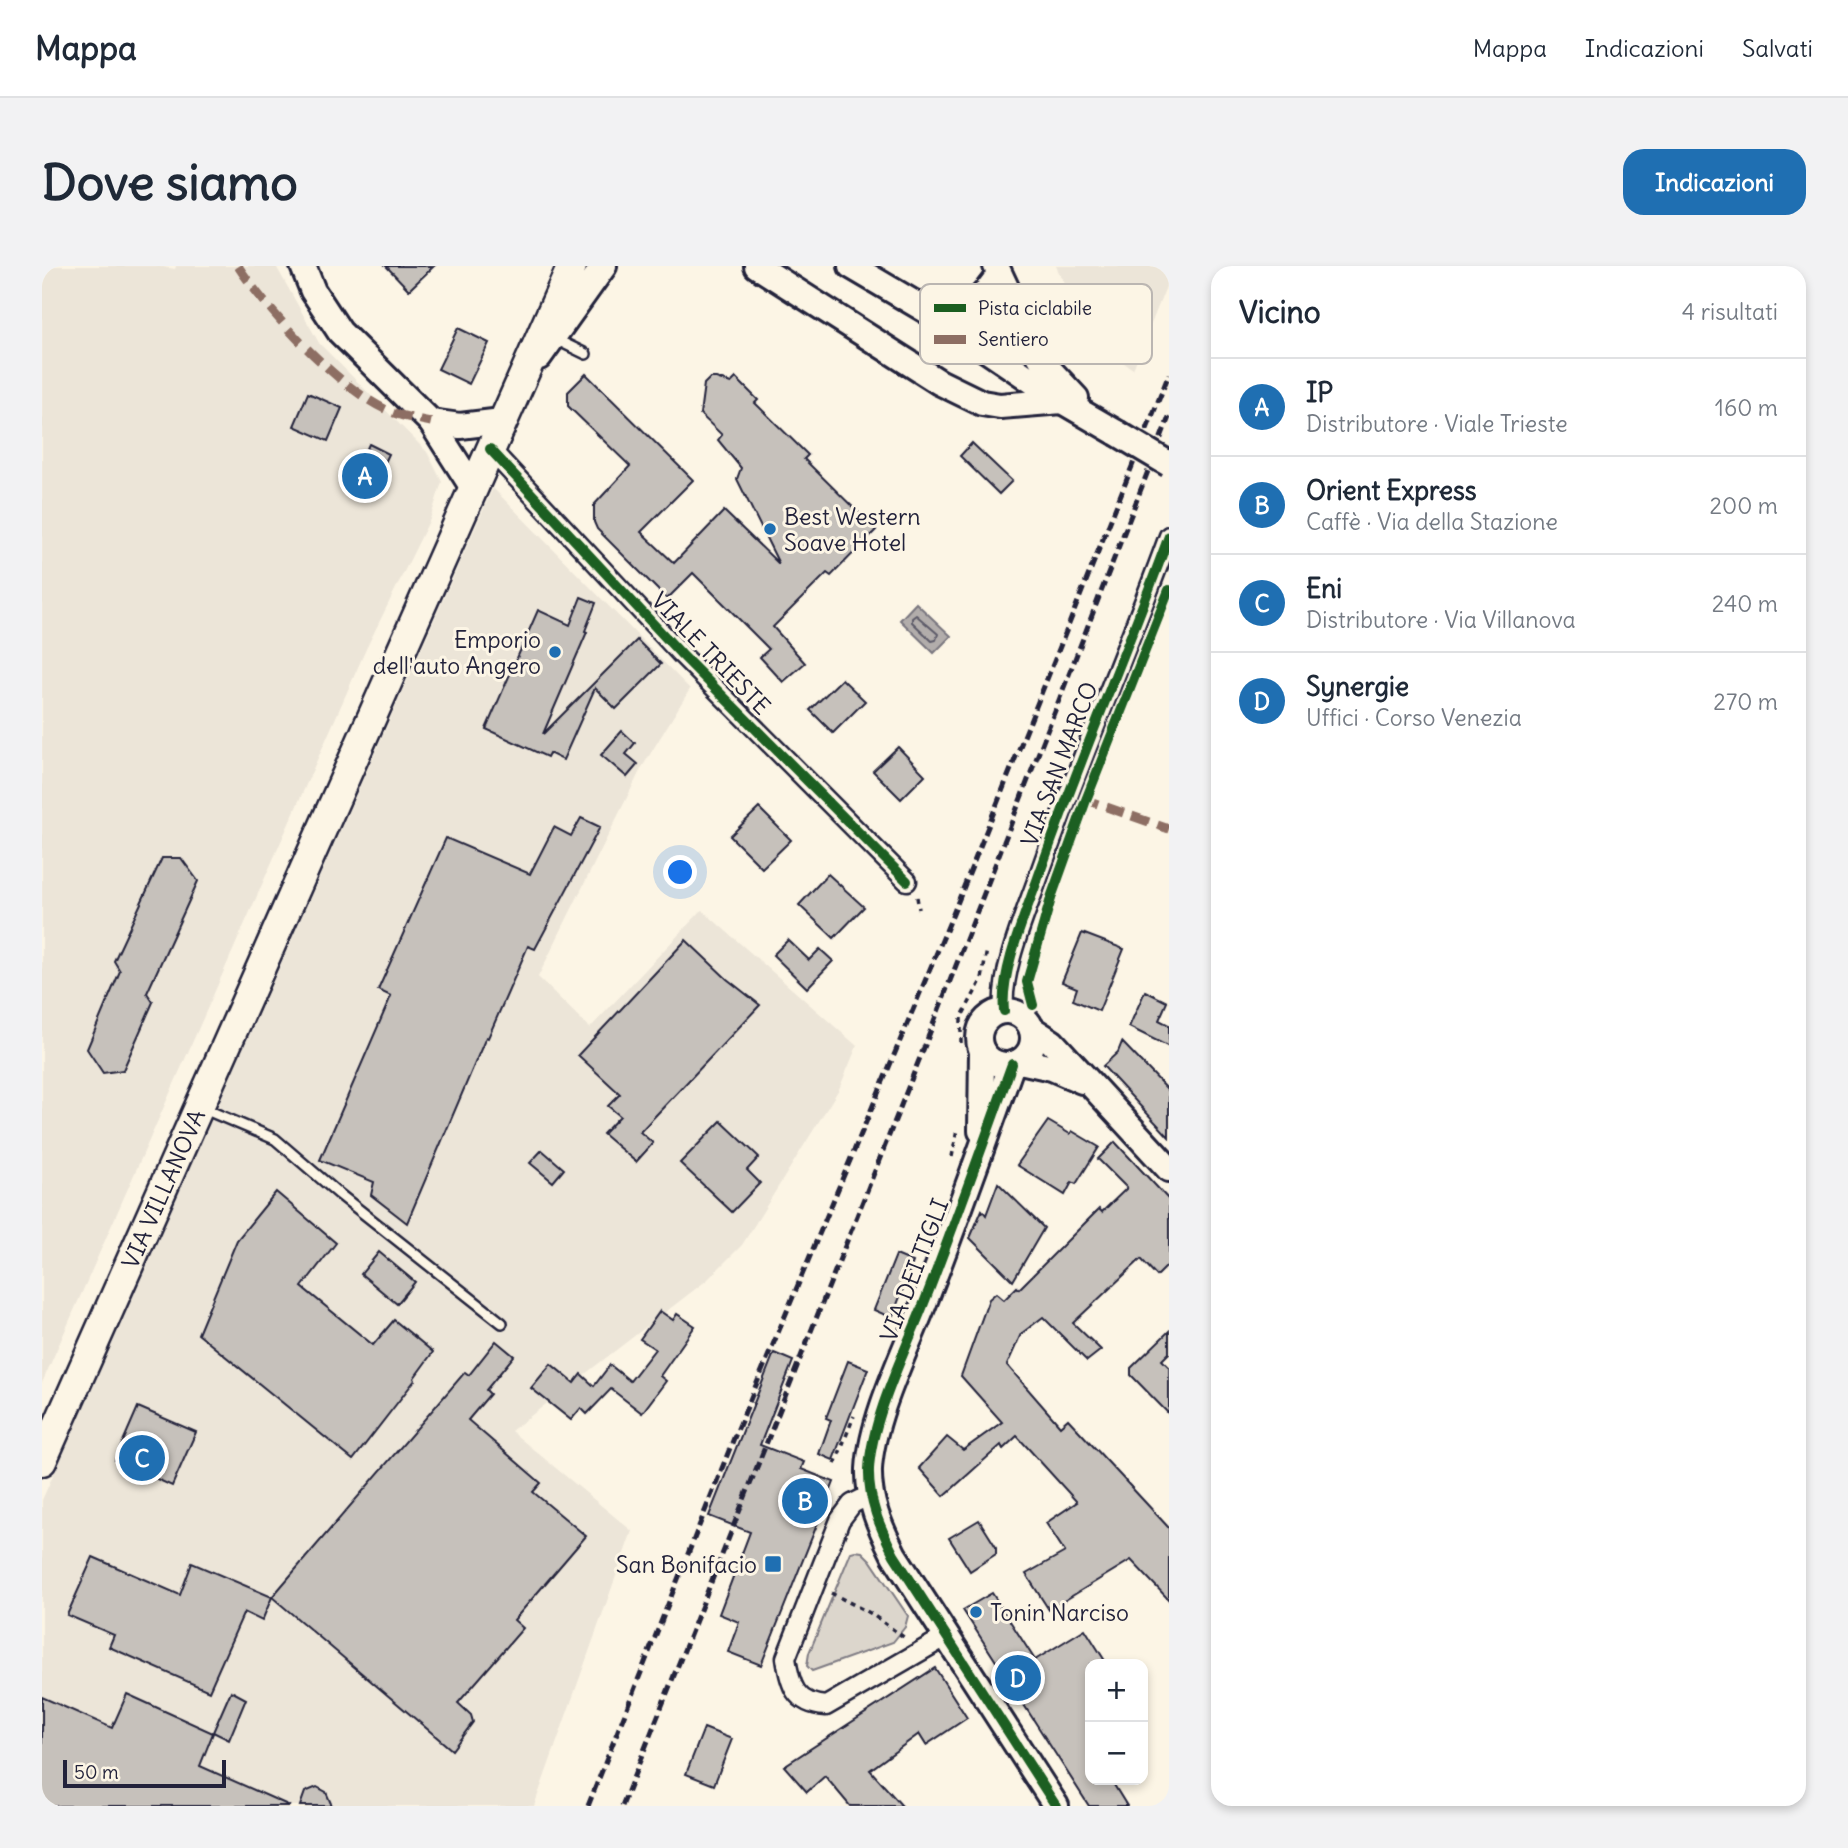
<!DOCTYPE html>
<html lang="it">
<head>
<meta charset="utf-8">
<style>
	body { margin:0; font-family:Delius,sans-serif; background:#f2f2f3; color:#1f2937 }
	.controls { position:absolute; right:21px; bottom:21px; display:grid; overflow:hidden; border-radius:14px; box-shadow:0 4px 10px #0003 }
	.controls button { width:63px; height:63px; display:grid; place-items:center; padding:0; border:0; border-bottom:2px solid #e0e1e3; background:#fff; color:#1f2937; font:35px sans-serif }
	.scale { position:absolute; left:21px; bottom:18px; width:163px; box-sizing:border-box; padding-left:7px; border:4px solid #22223b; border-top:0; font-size:19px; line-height:24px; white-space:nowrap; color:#22223b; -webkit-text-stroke:5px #fcf5e5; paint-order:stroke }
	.you { position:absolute; left:639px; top:607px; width:24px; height:24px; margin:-18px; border:5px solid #fff; border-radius:50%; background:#1a73e8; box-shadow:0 0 0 10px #1a73e833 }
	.badge { display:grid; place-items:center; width:46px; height:46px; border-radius:50%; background:#1f6fb2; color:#fff; font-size:23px; font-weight:700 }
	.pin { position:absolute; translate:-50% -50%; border:4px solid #fff; box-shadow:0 2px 7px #0006 }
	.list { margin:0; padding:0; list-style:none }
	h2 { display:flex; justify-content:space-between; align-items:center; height:91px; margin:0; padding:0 28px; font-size:30px }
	h2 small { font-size:23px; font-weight:400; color:#747a83 }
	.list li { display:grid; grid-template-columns:46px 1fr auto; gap:21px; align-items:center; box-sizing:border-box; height:98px; padding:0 28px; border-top:2px solid #e0e1e3 }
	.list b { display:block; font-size:26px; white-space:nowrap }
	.list p { margin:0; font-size:23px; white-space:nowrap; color:#747a83 }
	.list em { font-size:23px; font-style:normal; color:#747a83 }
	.map { position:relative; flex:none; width:1127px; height:1540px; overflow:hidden; border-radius:21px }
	header { display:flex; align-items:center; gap:42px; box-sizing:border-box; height:98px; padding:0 35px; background:#fff; border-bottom:2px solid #e0e1e3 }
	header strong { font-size:33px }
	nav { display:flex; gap:38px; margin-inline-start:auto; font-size:24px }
	.intro { display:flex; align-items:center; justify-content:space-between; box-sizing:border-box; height:168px; padding:0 42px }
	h1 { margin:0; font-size:49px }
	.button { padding:18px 32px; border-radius:21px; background:#1f6fb2; color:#fff; font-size:24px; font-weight:700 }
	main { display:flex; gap:42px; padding:0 42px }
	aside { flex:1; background:#fff; border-radius:21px; box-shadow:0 4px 10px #0003 }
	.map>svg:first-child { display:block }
</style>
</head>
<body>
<header>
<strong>Mappa</strong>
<nav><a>Mappa</a><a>Indicazioni</a><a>Salvati</a></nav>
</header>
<div class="intro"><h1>Dove siamo</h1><a class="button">Indicazioni</a></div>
<main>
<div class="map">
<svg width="1127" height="1540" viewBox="0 0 1127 1540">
	<rect width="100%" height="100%" fill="#fcf5e5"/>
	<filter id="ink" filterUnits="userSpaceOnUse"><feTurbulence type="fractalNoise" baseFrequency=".0143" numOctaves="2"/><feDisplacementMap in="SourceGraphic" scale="14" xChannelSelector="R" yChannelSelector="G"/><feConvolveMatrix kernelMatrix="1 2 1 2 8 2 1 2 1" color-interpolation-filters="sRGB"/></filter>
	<g filter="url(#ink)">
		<!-- built -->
		<g fill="#ece5d8">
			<path d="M9,0H114L133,3L134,0H234L277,77L385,186L400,216L388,253L324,383L0,1117V19Z"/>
			<path d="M1014,0H1127V13L1091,103L1049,75Z"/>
			<path d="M451,222L648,423L599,503L496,711L548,762L660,644L815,780L797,823L700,979L665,1014L469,1165L590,1265L492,1540H0V1234Z"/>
		</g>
		<!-- green -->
		<path fill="#dcd6cc" stroke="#7f7c84" stroke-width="2" d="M813,1285L820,1286L828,1294L866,1350L863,1361L851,1376L770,1405L765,1400L767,1387L809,1286Z"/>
		<!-- water -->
		<path fill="#b2adab" stroke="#78757e" stroke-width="2" d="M874,337L909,370L892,387L858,354Z"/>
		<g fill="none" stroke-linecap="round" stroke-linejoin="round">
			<!-- shore -->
			<path stroke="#5c5a68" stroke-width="2" d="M874,349L896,368L894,374L890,375L870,356V352Z"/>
		</g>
		<!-- building -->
		<g fill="#c6c1bb" stroke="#22223b" stroke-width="2">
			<path d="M344,0H392L367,24Z"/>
			<path d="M416,62L447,77L427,118L396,103Z"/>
			<path d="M544,108L651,214L599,266L632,297L682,245L737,298L695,213L699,202L676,174L680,169L658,148L662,118L668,112H674L689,117L694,112L716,134L713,137L766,189L762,193L834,264L789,310L785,307L731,361L763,397L741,416L718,391L727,383L651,307L625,333L555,263L552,256V239L588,200L526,140V126Z"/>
			<path d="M266,127L300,142L286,175L252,160Z"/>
			<path d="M930,177L970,215L957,228L918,190Z"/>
			<path d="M327,178L347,188L339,205L319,195Z"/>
			<path d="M539,331L554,337L543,365L545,366L501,468L595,374L619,398L574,443L553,422L521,494L507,487L505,491L444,463L496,344L528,359Z"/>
			<path d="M800,413L823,435L791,467L768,444Z"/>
			<path d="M580,465L593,477L584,488L596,498L585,511L559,489Z"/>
			<path d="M856,481L883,509L859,533L831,505Z"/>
			<path d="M717,542L749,574L720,602L688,570Z"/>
			<path d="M539,552L558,561L493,683L486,680L446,772L444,771L365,957L329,929L332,916L278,894L349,730L336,724L404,572L488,608L512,561L529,570Z"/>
			<path d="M120,592H139L156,615L105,727L111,736L81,804L61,807L45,783L78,705L72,695Z"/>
			<path d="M786,608L822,641L792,672L757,639Z"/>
			<path d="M1040,667L1082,683L1057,745L1031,734L1035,722L1020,716Z"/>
			<path d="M644,674L685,713L718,739L598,866L611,877L594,896L561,868L578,850L566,840L578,828L536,789Z"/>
			<path d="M746,674L767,694L778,683L791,695L765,722L731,689Z"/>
			<path d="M1103,725L1125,736L1117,754L1127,759V781L1087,761Z"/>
			<path d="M1080,776L1127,825V871L1061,800L1076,786Z"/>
			<path d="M679,855L717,891L705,904L718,917L690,946L638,897Z"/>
			<path d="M1006,855L1028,868L1030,865L1057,881L1034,918L1030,916L1023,929L975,899Z"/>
			<path d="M1073,876L1127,934V998L1115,1010L1099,993L1031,1057L1059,1084L1045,1095L1001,1051L979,1068L965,1099L1018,1160L1026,1153L1127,1262V1334L1089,1294L1007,1344L984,1308L1023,1286L1004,1257L1035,1236L975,1170L961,1183L959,1179L902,1230L877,1202L905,1171L921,1184L960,1156L919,1110L947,1033L954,1027L962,1034L975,1021L977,1023L1057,943L1060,946L1085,922L1056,893Z"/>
			<path d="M500,884L522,903L511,916L488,897Z"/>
			<path d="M956,917L1002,962L971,1015L928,972L940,944L944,949Z"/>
			<path d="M234,926L294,977L260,1021L331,1079L352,1054L391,1086L372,1112L373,1114L311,1194L156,1068L195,974Z"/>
			<path d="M337,986L373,1016L355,1038L319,1008Z"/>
			<path d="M854,989L871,996L850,1052L832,1044Z"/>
			<path d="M618,1045L631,1054L635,1048L653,1060L618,1110L624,1115L600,1147L569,1123L545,1148L539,1142L529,1154L489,1122L509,1098L532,1117L539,1108L552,1120L568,1099L588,1115L613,1083L598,1073Z"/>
			<path d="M1127,1065V1087L1120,1094L1127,1101V1148L1089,1109V1102Z"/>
			<path d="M454,1075L472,1090L444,1124L448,1128L426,1154L499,1217L491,1226L544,1270L472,1354L481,1362L416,1437L429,1449L431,1456L410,1484L230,1331L423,1106L427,1109Z"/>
			<path d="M732,1087L751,1095L718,1179L762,1196L759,1203L792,1216L719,1399L686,1386L697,1356L677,1348L708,1266L667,1250Z"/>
			<path d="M806,1095L826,1103L791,1194L777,1188L789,1154L784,1152Z"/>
			<path d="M96,1141L154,1166L130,1220L73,1194Z"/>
			<path d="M937,1254L954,1281V1288L928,1305L907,1272Z"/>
			<path d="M51,1291L138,1329L150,1297L230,1331L220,1355L202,1346L167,1425L67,1381L72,1369L25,1349Z"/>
			<path d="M950,1327L993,1394L1043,1363L1065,1398H1048V1514H1069L1085,1540H1047L921,1344Z"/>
			<path d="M893,1402L925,1452L884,1479L877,1468L828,1504L860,1540H808L783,1510L765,1526L742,1500Z"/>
			<path d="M189,1425L204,1433L187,1474L171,1466Z"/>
			<path d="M85,1428L171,1467L158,1500L248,1540H0V1431L70,1462Z"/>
			<path d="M662,1462L690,1473L672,1519L644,1508Z"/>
			<path d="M275,1521L284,1526L290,1540H258L263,1526Z"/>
		</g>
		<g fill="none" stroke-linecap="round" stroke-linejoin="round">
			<!-- lane casing -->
			<g stroke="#22223b" stroke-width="14">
				<g id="lane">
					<path d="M513,73L544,88"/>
					<path d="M160,842L233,873L297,928L460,1057"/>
				</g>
			</g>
			<!-- street casing -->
			<g stroke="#22223b" stroke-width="23">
				<g id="street">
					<path d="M448,183L640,389L865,615"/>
					<path d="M962,745C958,706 983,649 996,612C1036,497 1085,385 1127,270"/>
					<path d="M828,1229L810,1238L798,1254L744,1392C748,1419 753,1438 784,1440L905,1370"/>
				</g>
			</g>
			<!-- secondary casing -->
			<g stroke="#22223b" stroke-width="30">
				<g id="secondary">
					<path d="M261,0L271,25L298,66L389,156L431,222"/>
					<path d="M715,0L897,116L940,137L958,140L1020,135"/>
					<path d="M809,0L899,53L1020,135L1075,167"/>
					<path d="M954,0L989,75L1002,98L1034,132"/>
					<path d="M899,53C927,46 942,32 957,8"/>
					<path d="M497,91L562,0"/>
					<path d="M389,156L418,160L460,155"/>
					<circle cx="964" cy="772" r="27"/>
					<path d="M990,763L1010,776L1127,903"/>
					<path d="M978,795L1010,802L1040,815"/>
					<path d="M970,798C941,878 913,958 882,1037C863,1086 830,1151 827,1203C826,1235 838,1261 852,1289L1014,1540"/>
					<path d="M939,865L940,785"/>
				</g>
			</g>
			<!-- primary casing -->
			<g stroke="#22223b" stroke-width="33">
				<g id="primary">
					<path id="s1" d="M0,1195L530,0"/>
				</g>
			</g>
			<!-- path -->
			<g stroke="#22223b" stroke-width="3.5" stroke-dasharray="5 5" stroke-linecap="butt">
				<path d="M875,631L877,643"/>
				<path d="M919,777V752L940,713L945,683"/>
				<path d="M910,891L915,864"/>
				<path d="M793,1198L812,1150"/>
				<path d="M789,1327L828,1347L863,1372"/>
			</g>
			<!-- lane -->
			<use href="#lane" stroke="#fcf5e5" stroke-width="9"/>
			<!-- street -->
			<use href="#street" stroke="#fcf5e5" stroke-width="18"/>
			<!-- secondary -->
			<use href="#secondary" stroke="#fcf5e5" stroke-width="24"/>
			<!-- primary -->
			<use href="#primary" stroke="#fcf5e5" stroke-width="28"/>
			<!-- rail -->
			<g stroke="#22223b" stroke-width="5" stroke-dasharray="10 5" stroke-linecap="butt">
				<path d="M546,1540L692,1172L911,648L1127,108"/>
				<path d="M580,1540L885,774L1127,151"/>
			</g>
			<!-- secondary-bridge casing -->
			<g stroke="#22223b" stroke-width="30" stroke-linecap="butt">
				<path id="secondary-bridge" d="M1075,167L1127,198"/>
			</g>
			<!-- secondary-bridge -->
			<use href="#secondary-bridge" stroke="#fcf5e5" stroke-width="24"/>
			<!-- quiet -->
			<g stroke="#8d6e63" stroke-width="9" stroke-dasharray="18 9" stroke-linecap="butt">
				<path d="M196,0C225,45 298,124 347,145C360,151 376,153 389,156"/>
				<path d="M1039,532L1127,563"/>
			</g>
			<!-- cycleway casing -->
			<g stroke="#fcf5e5" stroke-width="15">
				<g id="cycleway">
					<path d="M448,183L640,389L865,615"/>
					<path d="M991,739L985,716L1010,629L1044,534L1127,324"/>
					<path d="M962,745C958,706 983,649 996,612C1036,497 1085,385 1127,270"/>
					<path d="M970,798C941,878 913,958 882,1037C863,1086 830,1151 827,1203C826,1235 838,1261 852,1289L1014,1540"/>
				</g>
			</g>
			<!-- cycleway -->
			<use href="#cycleway" stroke="#1b5e20" stroke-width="10"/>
		</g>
	</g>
	<!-- markers -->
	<g fill="#1f6fb2" stroke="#fcf5e5" stroke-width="2.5">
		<circle cx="728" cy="263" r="7"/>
		<circle cx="513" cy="386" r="7"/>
		<rect x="722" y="1289" width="18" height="18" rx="3.5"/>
		<circle cx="934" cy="1346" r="7"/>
	</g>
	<g text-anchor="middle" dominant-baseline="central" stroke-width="6" stroke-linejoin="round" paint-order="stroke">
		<!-- poi labels -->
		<g font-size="23" fill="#22223b" stroke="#fcf5e5" text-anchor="start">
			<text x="742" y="250">Best Western<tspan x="742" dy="26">Soave Hotel</tspan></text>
			<text x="499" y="373" text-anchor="end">Emporio<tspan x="499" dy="26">dell'auto Angero</tspan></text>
			<text x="715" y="1298" text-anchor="end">San Bonifacio</text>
			<text x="948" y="1346">Tonin Narciso</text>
		</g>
		<!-- street labels -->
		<g font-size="23" fill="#22223b" stroke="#fcf5e5">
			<text transform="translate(669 387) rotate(46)">VIALE TRIESTE</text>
			<text transform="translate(1017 498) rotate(-69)">VIA SAN MARCO</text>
			<text stroke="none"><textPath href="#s1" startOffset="298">VIA VILLANOVA</textPath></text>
			<text transform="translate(872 1004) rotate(-69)">VIA DEI TIGLI</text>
		</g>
	</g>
	<!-- legend -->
	<rect x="878" y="18" width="232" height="80" rx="10" fill="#fcf5e5" stroke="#bbb6b2" stroke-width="2"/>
	<rect x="892" y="38" width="32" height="8" fill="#1b5e20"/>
	<rect x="892" y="69" width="32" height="9" fill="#8d6e63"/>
	<g font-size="19" fill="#22223b">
		<text x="936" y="49">Pista ciclabile</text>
		<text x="936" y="80">Sentiero</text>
	</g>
</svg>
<div class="controls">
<button>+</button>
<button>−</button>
</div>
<div class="scale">50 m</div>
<div class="you"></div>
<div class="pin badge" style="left:323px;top:210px">A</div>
<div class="pin badge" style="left:763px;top:1235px">B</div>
<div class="pin badge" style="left:100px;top:1192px">C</div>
<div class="pin badge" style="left:976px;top:1412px">D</div>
</div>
<aside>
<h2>Vicino<small>4 risultati</small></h2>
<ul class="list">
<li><span class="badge">A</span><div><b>IP</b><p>Distributore · Viale Trieste</p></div><em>160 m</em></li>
<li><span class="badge">B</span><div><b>Orient Express</b><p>Caffè · Via della Stazione</p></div><em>200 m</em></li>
<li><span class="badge">C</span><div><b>Eni</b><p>Distributore · Via Villanova</p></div><em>240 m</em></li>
<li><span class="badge">D</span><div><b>Synergie</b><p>Uffici · Corso Venezia</p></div><em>270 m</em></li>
</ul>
</aside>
</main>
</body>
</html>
